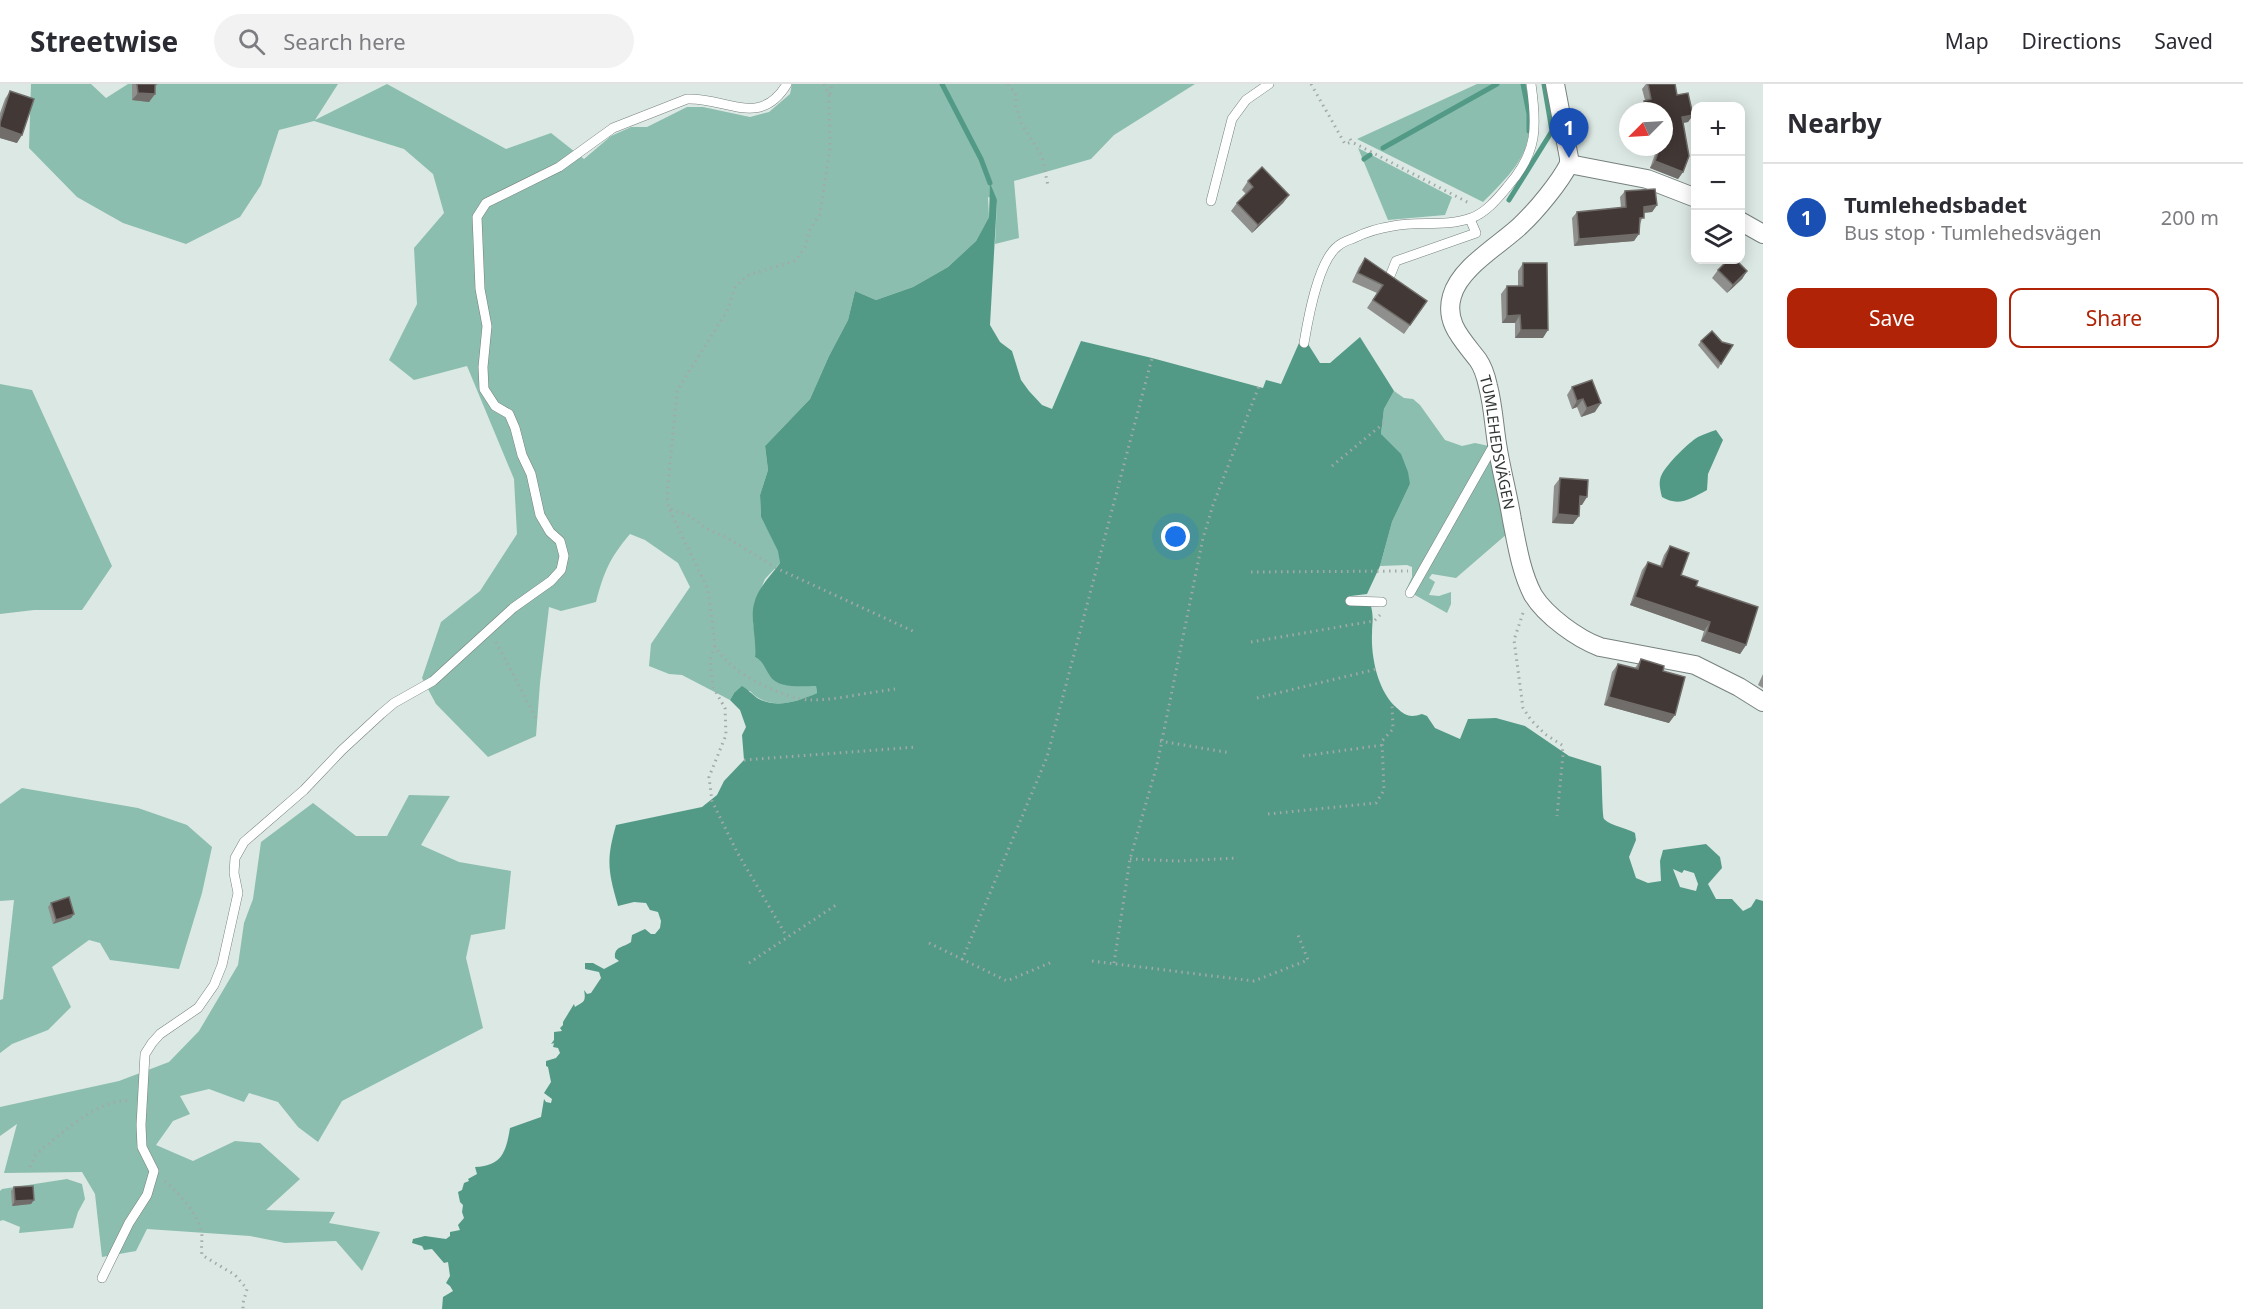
<!DOCTYPE html>
<html lang="en">
<head>
<meta charset="utf-8">
<style>
	body { margin:0; font-family:"Noto Sans",sans-serif; background:#f2f2f3; color:#2b2b33 }
	.controls { position:absolute; right:18px; top:18px; display:grid; overflow:hidden; border-radius:12px; box-shadow:0 3px 15px #0003 }
	.controls button { width:54px; height:54px; display:grid; place-items:center; padding:0; border:0; border-bottom:2px solid #e1e1e2; background:#fff; color:#2b2b33; font:30px sans-serif }
	.compass { position:absolute; left:1619px; top:18px; width:54px; height:54px; border-radius:50%; background:#fff; box-shadow:0 3px 15px #0003; rotate:246deg }
	.you { position:absolute; left:1176px; top:453px; width:21px; height:21px; margin:-15px; border:4px solid #fff; border-radius:50%; background:#1a73e8; box-shadow:0 0 0 9px #1a73e833 }
	.badge { display:grid; place-items:center; width:39px; height:39px; border-radius:50%; background:#b02306; color:#fff; font-size:20px; font-weight:700 }
	.pin { position:absolute; translate:-50% -50px; filter:drop-shadow(0 2px 3px #0008) }
	.pin::after { content:''; position:absolute; top:32px; width:21px; height:18px; background:inherit; clip-path:polygon(0 0,100% 0,50% 100%) }
	.list { margin:0; padding:0; list-style:none }
	h2 { display:flex; justify-content:space-between; align-items:center; height:78px; margin:0; padding:0 24px; font-size:26px }
	h2 small { font-size:20px; font-weight:400; color:#7c7c81 }
	.list li { display:grid; grid-template-columns:39px 1fr auto; gap:18px; align-items:center; box-sizing:border-box; height:108px; padding:0 24px; border-top:2px solid #e1e1e2 }
	.list b { display:block; font-size:22px; white-space:nowrap }
	.list p { margin:0; font-size:20px; white-space:nowrap; color:#7c7c81 }
	.list em { font-size:20px; font-style:normal; color:#7c7c81 }
	.actions { display:flex; gap:12px; padding:18px 24px }
	.actions a { flex:1; padding:14px 0; border:2px solid #b02306; border-radius:12px; text-align:center; font-size:21px; color:#b02306 }
	.actions .main { background:#b02306; color:#fff }
	.icon { flex:none; width:33px; height:33px; fill:none; stroke:currentColor; stroke-width:2; stroke-linecap:round; stroke-linejoin:round }
	.map { position:relative; flex:none; width:1763px; height:1225px; overflow:hidden }
	header { display:flex; align-items:center; gap:36px; box-sizing:border-box; height:84px; padding:0 30px; background:#fff; border-bottom:2px solid #e1e1e2 }
	header strong { font-size:28px }
	nav { display:flex; gap:33px; margin-inline-start:auto; font-size:21px }
	.search { width:420px; height:54px; background:#f2f2f3; display:flex; align-items:center; gap:15px; box-sizing:border-box; padding:0 21px; border-radius:33px; color:#7c7c81; font-size:22px }
	main { display:flex }
	aside { flex:1; background:#fff }
	.map>svg:first-child { display:block }
</style>
</head>
<body>
<header>
<strong>Streetwise</strong>
<div class="search"><svg class="icon" aria-label="search" viewBox="0 0 24 24"><circle cx="10" cy="10" r="6"/><path d="M15 15l6 6"/></svg>Search here</div>
<nav><a>Map</a><a>Directions</a><a>Saved</a></nav>
</header>
<main>
<div class="map">
<svg width="1763" height="1225" viewBox="0 0 1763 1225">
	<rect width="100%" height="100%" fill="#dce8e4"/>
	<!-- green -->
	<g fill="#8bbeae">
		<path d="M31,0H91L106,14L128,0H338L315,36L387,0L506,65L551,49L584,75L611,52L631,43H647L687,23H703L750,33L769,28L790,10L792,0H1195L1114,51L1091,75L1014,97L1019,154L995,160L997,116L988,113L989,133L976,157L948,183L913,203L876,216L855,207L848,236L829,272L810,315L765,362L768,386L760,411L761,433L779,467L780,479L765,495L760,507L753,539L757,558L755,573L763,578L785,601L816,602L817,609C795,619 768,627 750,607L734,609L730,616L682,591L669,590L649,582L651,560L690,503L678,479L645,456L630,450C609,475 604,488 596,518L561,527L549,523L540,599L536,652L488,673L436,620L422,594L441,538L480,507L517,450L514,395L467,282L414,296L389,276L417,220L414,164L444,129L433,90L404,65L314,37L279,46L261,101L240,133L186,160L123,139L77,113L29,64Z"/>
		<path d="M1477,0H1526C1536,62 1526,75 1483,118L1357,55Z"/>
		<path d="M1358,64L1452,113L1445,131L1388,136Z"/>
		<path d="M0,300L32,306L112,482L82,526H34L0,530Z"/>
		<path d="M1394,307L1404,314L1413,315L1420,321L1445,356L1462,362L1475,359L1489,362L1508,449L1456,494L1432,490L1429,494L1435,498L1429,511L1439,512L1451,508V520L1447,529L1406,506L1412,493V483L1407,481L1380,482L1392,438L1410,400L1381,350L1384,325Z"/>
		<path d="M22,704L138,724L187,741L212,763L202,809L179,885L110,876L100,859L89,856L52,883L71,923L48,946L12,960L0,969V916L3,915L14,816L0,817V720Z"/>
		<path d="M409,711L450,712L421,761L459,778L511,787L505,845L471,851L466,874L483,944L342,1017L318,1058L298,1043L278,1018L249,1009L244,1018L209,1005L180,1012L190,1030L173,1037L156,1061L193,1077L235,1057L260,1059L300,1095L266,1126L335,1128L329,1139L380,1148L362,1187L336,1157L285,1159L250,1152L147,1145L136,1167L102,1173L95,1110L82,1088L4,1089L17,1040L0,1052V1023L119,997L169,978L199,947L238,881L244,839L253,815L261,758L313,719L356,752H387Z"/>
		<path d="M67,1095L82,1100L85,1115L78,1128L73,1144L19,1149L20,1143L3,1136L0,1137V1107L2,1105Z"/>
	</g>
	<!-- water -->
	<g fill="#539a86" fill-rule="evenodd">
		<path d="M990,99L997,116L990,241L1000,258L1012,267L1021,296L1029,307L1042,321L1052,325L1081,257L1152,274L1263,304L1266,296L1281,300L1299,259L1308,260L1320,279H1330L1360,253L1394,307L1384,325L1381,350L1401,370L1408,388L1410,400L1392,438L1380,482L1367,510L1351,512L1350,517L1371,522C1374,535 1372,538 1372,550C1371,574 1378,608 1397,624C1405,632 1411,634 1422,630L1427,632L1435,644L1460,655L1468,635L1496,634L1525,642L1569,672L1601,682C1602,690 1602,732 1604,735C1611,742 1627,744 1635,749L1636,756L1629,773L1636,794L1648,799L1661,797L1660,777L1663,766L1706,760L1720,773L1722,784L1708,800L1716,815H1732L1743,827L1751,823L1756,815L1763,817V1225H442L443,1213L453,1207L450,1202L446,1199L450,1192L448,1178L444,1179L432,1165L424,1166L422,1162L412,1159L413,1155L425,1152L446,1155L450,1152V1148L460,1146L458,1141L464,1134L462,1128L463,1121L460,1118L458,1108L462,1106L464,1099L469,1097L468,1095L477,1090L475,1083C502,1082 506,1068 510,1044L541,1033L544,1015L546,1018L551,1019L552,1015L544,1009L551,998L548,983L546,982V977L556,974L560,969L558,964L553,963L554,959L551,960L554,956V948L562,947L560,944L563,941V938L574,920L575,923C581,918 587,920 584,906L587,910L591,909L601,894L599,888L585,885V879H593L604,885L619,877L615,874C614,862 623,864 631,858L632,851L645,845L651,850H655L660,844L661,837L658,828L650,826L646,819L634,818L618,822C608,787 606,776 616,741L702,723L717,711L724,697L744,676L742,651L746,643L740,626L730,616L734,609L742,602C747,605 752,610 757,614C776,625 799,617 817,609L816,602C802,602 778,605 770,592C764,583 764,578 755,573C757,556 750,534 754,520C758,503 771,492 780,479L778,467L761,433L760,411L768,386L765,362L810,315L829,272L848,236L855,207L876,216L913,203L948,183L976,157L989,133ZM1673,785L1682,789L1684,786L1694,789L1698,800L1696,807L1680,803Z"/>
		<path d="M1716,346L1723,356L1708,390L1707,406C1691,415 1678,423 1662,413C1660,405 1658,397 1662,390C1668,379 1688,359 1698,353C1704,350 1710,348 1716,346Z"/>
	</g>
	<g fill="none" stroke-linecap="round" stroke-linejoin="round">
		<!-- stream -->
		<g stroke="#539a86" stroke-width="5">
			<path d="M942,0L981,75L990,99"/>
			<path d="M1523,0L1529,30V47"/>
			<path d="M1383,64L1497,0"/>
			<path d="M1364,75L1370,71"/>
			<path d="M1509,116L1552,47L1544,0"/>
		</g>
		<!-- lane casing -->
		<g stroke="#76817d" stroke-width="10">
			<g id="lane">
				<path d="M1211,117L1232,35L1246,16L1269,0"/>
				<path d="M1390,192L1396,177L1476,149L1470,135"/>
				<path d="M1304,259C1308,235 1318,177 1338,162C1342,158 1349,156 1354,154C1366,148 1380,144 1393,142C1418,137 1446,143 1471,134C1486,129 1498,114 1508,102C1538,68 1537,42 1531,0"/>
				<path d="M1410,509L1491,366L1497,363"/>
				<path d="M1350,517L1382,518"/>
				<path d="M102,1194L129,1139L147,1111L154,1087L142,1063L141,1041L145,970L152,959L160,950L198,924L214,901L222,881L238,809L234,789L235,774L244,758L304,706L342,666L381,630L394,619L433,597L513,524L551,497L561,486L564,472L560,457L550,448L540,431L531,390L522,371L515,344L509,330L495,322L484,305L483,283L487,242L480,205L477,133L486,119L559,83L613,44L687,15C726,13 760,45 787,0"/>
			</g>
		</g>
		<!-- street casing -->
		<g stroke="#76817d" stroke-width="20">
			<g id="street">
				<path id="s1" d="M1555,0L1569,74V80C1560,98 1536,127 1521,141C1500,161 1460,183 1452,212C1444,239 1463,256 1478,276C1483,283 1486,293 1488,302C1493,321 1494,341 1497,360C1501,386 1508,411 1512,436C1517,461 1521,488 1533,511C1546,532 1578,555 1600,563L1695,581L1739,603L1763,618"/>
				<path d="M1569,80L1647,95L1696,114"/>
				<path d="M1740,137L1763,150"/>
			</g>
		</g>
		<!-- path -->
		<g stroke="#a1aaa7" stroke-width="3" stroke-dasharray="1.5 4.5" stroke-linecap="butt">
			<path d="M824,0L829,11L830,64L820,130L809,147L806,162L795,177L749,191L741,197L735,204L727,227L677,307L667,413L669,425L708,505L715,562C726,587 785,616 812,616C836,616 871,608 895,605"/>
			<path d="M1008,0L1016,11V22L1022,41L1042,72L1048,102"/>
			<path d="M1311,0L1345,60L1352,58"/>
			<path d="M830,10L832,0"/>
			<path d="M1350,55L1352,58L1469,119"/>
			<path d="M1332,382L1384,339"/>
			<path d="M671,425L690,432L707,445L726,453L776,484L915,548"/>
			<path d="M1251,488L1408,487"/>
			<path d="M1523,529L1514,556L1523,624L1531,636L1545,650L1562,661L1563,671L1557,732"/>
			<path d="M496,558L537,636"/>
			<path d="M1251,558L1374,537L1380,531"/>
			<path d="M715,562L710,576L713,603L725,624L726,651L709,693L712,717L737,768L787,853"/>
			<path d="M1257,614L1377,585"/>
			<path d="M1160,657L1231,669"/>
			<path d="M1303,672L1383,661"/>
			<path d="M744,676L917,663"/>
			<path d="M1268,730L1376,719L1384,706L1382,657L1393,645L1392,620"/>
			<path d="M1130,775L1177,777L1238,774"/>
			<path d="M929,859L1007,897L1052,878"/>
			<path d="M962,876L1047,673L1152,274"/>
			<path d="M1092,877L1254,897L1308,876L1298,851"/>
			<path d="M749,879L836,821"/>
			<path d="M1114,879L1130,775L1157,681L1203,454L1213,421L1259,302"/>
			<path d="M30,1083L35,1072L43,1064C65,1047 100,1014 129,1017"/>
			<path d="M165,1097C180,1111 200,1131 202,1152C202,1158 201,1164 202,1171L235,1191L247,1205L243,1219V1225"/>
		</g>
		<!-- lane -->
		<use href="#lane" stroke="#fff" stroke-width="9"/>
		<!-- street -->
		<use href="#street" stroke="#fff" stroke-width="18"/>
	</g>
	<!-- wall -->
	<g fill="#8f908d">
		<path d="M132,0H158L155,3V10L149,18L132,16Z"/>
		<path d="M1646,0H1675L1677,11L1693,31L1688,38L1683,39V88L1678,95L1650,84L1655,70L1654,63H1664V27H1640L1639,24L1645,16L1642,5Z"/>
		<path d="M10,7L17,59L0,54V29L5,15Z"/>
		<path d="M1248,97L1289,111L1283,119L1252,149L1231,127L1237,119L1246,110L1242,106Z"/>
		<path d="M1625,107L1657,121L1652,128L1644,129L1634,157L1574,162L1572,134L1577,128L1621,124L1620,113Z"/>
		<path d="M1365,174L1427,217L1404,250L1367,224L1377,209L1352,198L1359,183Z"/>
		<path d="M1523,179L1543,254H1515V239H1502L1501,210L1507,202H1518V187Z"/>
		<path d="M1718,186L1747,187L1742,195L1727,209L1712,194Z"/>
		<path d="M1701,257L1721,280L1718,285L1698,261Z"/>
		<path d="M1572,303L1595,328L1581,333L1577,323L1572,325L1567,311Z"/>
		<path d="M1560,394L1582,421H1580L1573,440L1552,439L1554,402Z"/>
		<path d="M1670,462L1681,491L1696,502L1746,561L1740,570L1701,557L1704,547L1630,521L1642,486L1648,478L1660,482L1664,471Z"/>
		<path d="M1641,575L1663,587L1669,639L1604,621L1612,588L1618,580L1635,584Z"/>
		<path d="M1763,590V604L1758,601Z"/>
		<path d="M51,819L74,830L71,834L53,840L48,823Z"/>
		<path d="M14,1103L34,1116L31,1120L12,1122L11,1107Z"/>
	</g>
	<!-- shaded-wall -->
	<g fill="#706d6a">
		<path d="M138,9L155,10L149,18L132,16Z"/>
		<path d="M1693,31L1688,38L1676,40L1682,33Z"/>
		<path d="M0,43L22,51L17,59L0,54Z"/>
		<path d="M1655,77L1683,88L1678,95L1650,84Z"/>
		<path d="M1289,111L1283,119L1252,149L1258,141Z"/>
		<path d="M1657,121L1652,128L1639,129L1644,123Z"/>
		<path d="M1639,150L1634,157L1574,162L1579,155Z"/>
		<path d="M1747,187L1742,195L1727,209L1733,201Z"/>
		<path d="M1520,231L1515,239H1502L1507,232Z"/>
		<path d="M1521,246H1548L1543,254H1515Z"/>
		<path d="M1583,315L1577,323L1572,325L1577,317Z"/>
		<path d="M1601,319L1595,328L1581,333L1587,324Z"/>
		<path d="M1580,412L1587,413L1582,421H1575Z"/>
		<path d="M1558,430L1579,432L1573,440L1552,439Z"/>
		<path d="M1635,513L1710,538L1704,547L1630,521Z"/>
		<path d="M1707,548L1746,561L1740,570L1701,557Z"/>
		<path d="M1609,613L1675,631L1669,639L1604,621Z"/>
		<path d="M74,830L71,834L53,840L56,836Z"/>
		<path d="M34,1116L31,1120L12,1122L15,1117Z"/>
	</g>
	<!-- building -->
	<g fill="#423836" stroke="#706d6a" stroke-width="1.5">
		<path d="M137,0H155V10L138,9Z"/>
		<path d="M1648,0H1675L1677,11L1688,9L1693,31L1682,33L1689,72L1683,88L1655,77L1660,63H1664V27H1646L1644,17L1651,15Z"/>
		<path d="M10,7L34,15L22,51L0,43V39Z"/>
		<path d="M1262,83L1289,111L1258,141L1237,119L1253,103L1248,97Z"/>
		<path d="M1655,105L1657,121L1644,123V134H1640L1639,150L1579,155L1577,128L1626,123L1625,107Z"/>
		<path d="M1365,174L1427,217L1410,241L1373,216L1383,201L1358,189Z"/>
		<path d="M1728,176H1736L1747,187L1733,201L1718,186Z"/>
		<path d="M1523,179H1547L1548,246H1521L1520,231L1507,232V202H1523Z"/>
		<path d="M1712,247L1722,258L1733,261L1721,280L1701,257Z"/>
		<path d="M1592,296L1601,319L1587,324L1583,315L1577,317L1572,303Z"/>
		<path d="M1560,394L1588,396L1587,413L1580,412L1579,432L1558,430Z"/>
		<path d="M1670,462L1689,469L1681,491L1698,497L1696,502L1758,523L1746,561L1707,548L1710,538L1635,513L1648,478L1662,483Z"/>
		<path d="M1641,575L1664,582L1663,587L1685,593L1675,631L1609,613L1618,580L1638,585Z"/>
		<path d="M69,813L74,830L56,836L51,819Z"/>
		<path d="M33,1102L34,1116L15,1117L14,1103Z"/>
	</g>
	<g text-anchor="middle" dominant-baseline="central" stroke-width="6" stroke-linejoin="round" paint-order="stroke">
		<!-- street labels -->
		<g font-size="15" fill="#313634" stroke="#dce8e4">
			<text stroke="none"><textPath href="#s1" startOffset="417">TUMLEHEDSVÄGEN</textPath></text>
		</g>
	</g>
</svg>
<div class="controls">
<button>+</button>
<button>−</button>
<button><svg class="icon" aria-label="layers" viewBox="0 0 24 24"><path d="M12 4l9 5-9 5-9-5zM3 14l9 5 9-5"/></svg></button>
</div>
<svg class="compass" viewBox="-18 -18 36 36"><path d="M0-13l5 13h-10z" fill="#e53935"/><path d="M0 13l5-13h-10z" fill="#7c7c81"/></svg>
<div class="you"></div>
<div class="pin badge" style="left:1569px;top:74px;background:#1a4fb4">1</div>
</div>
<aside>
<h2>Nearby<small></small></h2>
<ul class="list">
<li><span class="badge" style="background:#1a4fb4">1</span><div><b>Tumlehedsbadet</b><p>Bus stop · Tumlehedsvägen</p></div><em>200 m</em></li>
</ul>
<div class="actions"><a class="main">Save</a><a>Share</a></div>
</aside>
</main>
</body>
</html>
